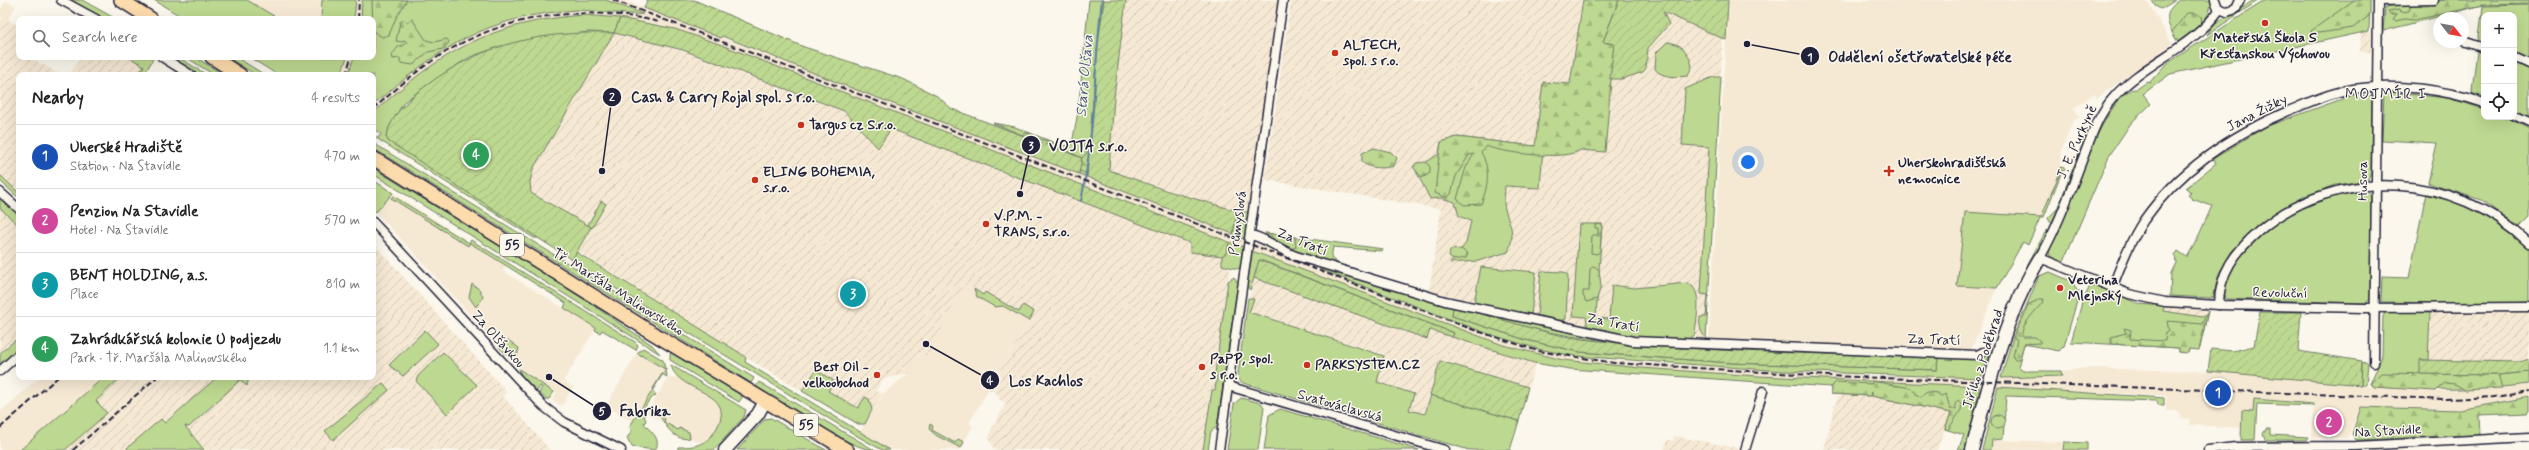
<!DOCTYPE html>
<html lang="en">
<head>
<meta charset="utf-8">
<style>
	body { margin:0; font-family:Mynerve,sans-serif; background:#f2f2f2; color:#222 }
	.controls { position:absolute; right:12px; top:12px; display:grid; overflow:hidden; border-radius:8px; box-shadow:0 4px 16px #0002 }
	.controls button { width:36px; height:36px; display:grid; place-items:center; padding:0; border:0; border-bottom:1px solid #e0e0e0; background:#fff; color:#222; font:20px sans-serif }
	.compass { position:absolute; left:2433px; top:12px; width:36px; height:36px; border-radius:50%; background:#fff; box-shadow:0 4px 16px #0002; rotate:121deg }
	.you { position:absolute; left:1748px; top:162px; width:14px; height:14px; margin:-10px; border:3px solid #fff; border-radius:50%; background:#1a73e8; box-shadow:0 0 0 6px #1a73e833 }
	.badge { display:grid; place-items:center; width:26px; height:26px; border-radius:50%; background:#c8321e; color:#fff; font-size:13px; font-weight:700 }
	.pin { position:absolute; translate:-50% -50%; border:2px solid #fff; box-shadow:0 1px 4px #0006 }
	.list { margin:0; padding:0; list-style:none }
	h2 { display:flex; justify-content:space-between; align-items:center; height:52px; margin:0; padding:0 16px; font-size:17px }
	h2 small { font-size:13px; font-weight:400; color:#767676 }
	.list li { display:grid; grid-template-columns:26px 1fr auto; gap:12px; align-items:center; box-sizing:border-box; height:64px; padding:0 16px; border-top:1px solid #e0e0e0 }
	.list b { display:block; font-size:15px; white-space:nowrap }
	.list p { margin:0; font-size:13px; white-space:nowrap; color:#767676 }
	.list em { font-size:13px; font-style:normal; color:#767676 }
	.icon { flex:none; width:22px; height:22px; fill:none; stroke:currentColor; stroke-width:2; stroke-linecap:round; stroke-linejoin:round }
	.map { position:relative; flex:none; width:2529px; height:450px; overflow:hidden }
	.search { position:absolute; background:#fff; box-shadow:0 4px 16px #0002; left:16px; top:16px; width:360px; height:44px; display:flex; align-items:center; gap:10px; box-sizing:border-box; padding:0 14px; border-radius:8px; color:#767676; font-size:15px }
	.panel { position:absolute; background:#fff; box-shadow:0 4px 16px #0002; left:16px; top:72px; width:360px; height:308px; border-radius:8px }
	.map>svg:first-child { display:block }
</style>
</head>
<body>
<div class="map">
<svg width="2529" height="450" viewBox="0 0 2529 450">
	<defs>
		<pattern id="industrial-furrows" width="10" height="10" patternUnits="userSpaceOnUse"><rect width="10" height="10" fill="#f6e9d4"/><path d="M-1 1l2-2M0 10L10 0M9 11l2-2" fill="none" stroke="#d3c8b7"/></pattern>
		<pattern id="forest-firs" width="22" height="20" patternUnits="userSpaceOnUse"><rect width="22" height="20" fill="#bdd890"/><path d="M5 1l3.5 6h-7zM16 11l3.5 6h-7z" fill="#a2b97d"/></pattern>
		<pattern id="garden-furrows" width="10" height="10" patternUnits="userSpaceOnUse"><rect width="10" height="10" fill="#bdd890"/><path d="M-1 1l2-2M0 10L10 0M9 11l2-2" fill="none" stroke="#a2b97d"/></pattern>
	</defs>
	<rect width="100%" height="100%" fill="#fbf7ec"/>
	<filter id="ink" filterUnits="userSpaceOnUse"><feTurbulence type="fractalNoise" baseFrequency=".025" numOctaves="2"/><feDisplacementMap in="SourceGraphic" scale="8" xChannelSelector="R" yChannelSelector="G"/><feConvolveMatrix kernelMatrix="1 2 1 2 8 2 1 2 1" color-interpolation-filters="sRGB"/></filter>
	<g filter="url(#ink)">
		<!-- built -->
		<g fill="#f6e9d4">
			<path d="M247,0H322L321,19H279Z"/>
			<path d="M356,0H362L361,19H354Z"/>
			<path d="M606,0H621L644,8L1160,204L1319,269L1486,333L1538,349L1612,361L1872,376L2023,378L2061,376V371L2086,368L2229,372L2375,387L2435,391L2502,388L2529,384V397L2459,410L2361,407L2347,438H2312L2314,403L2254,399L2253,411L2242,410V428L2190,425V419L2181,418L2178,411H2166V396L1758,376L1641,368L1563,360L1503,345L1252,251L719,44L675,29L620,18L583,15L516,25L463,45L441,58L373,112V105L416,69L448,46L482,30L532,16L560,11L580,10L643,15Z"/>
			<path d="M1728,0H2147L2172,44L2097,98L2094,94L2074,108L2080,117L2074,121L2070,128L2062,149L2059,175L2040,217L1965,213L1957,286L1997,288L1971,350L1726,344L1709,340Z"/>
			<path d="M6,1L16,6L8,20L0,15V10Z"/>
			<path d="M347,57H354L348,75H342Z"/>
			<path d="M393,193L506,266L503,271L596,328L561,385L564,381L573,387L562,406L552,400L556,393L519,368L376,212Z"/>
			<path d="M964,284L1029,321L969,423L973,426L959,450H886L860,432L883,394L909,373L905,368L921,353Z"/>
			<path d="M637,353L665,369L633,422L606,406Z"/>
			<path d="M678,376L730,409L706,447L647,413L667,379Z"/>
			<path d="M40,377H104L20,450H0V412Z"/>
			<path d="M1992,440L2064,442L2063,450H1991Z"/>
		</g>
		<!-- industrial -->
		<g fill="url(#industrial-furrows)">
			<path d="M1126,0H1278L1248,212L1222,208L1109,170L1114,97Z"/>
			<path d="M1291,0H1634L1723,38L1706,338L1687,341L1589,329L1429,291L1441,209L1265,180Z"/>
			<path d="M3,17L19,26V57H29L61,75H19V193L0,175V22Z"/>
			<path d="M2361,32H2371V52H2360Z"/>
			<path d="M614,33L684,50L844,112L878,148L891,129L1191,243L1190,252L1222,256V265L1230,269L1215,373L1217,374L1215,391H1212L1203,450H995L989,440L990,432L1006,403L998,399L1000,396L989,389L1029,321L964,284L928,356L921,353L905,368L909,373L883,379L876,391L883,394L863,425L858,424L740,354L577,251L591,227L531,192L530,179L533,169Z"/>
			<path d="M81,57H150L153,59L144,75H69Z"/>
			<path d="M0,208L19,226V336L0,352Z"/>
			<path d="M373,243L507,392L503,396L550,450H204L185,426L236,377H373Z"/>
			<path d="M1254,278L1426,338L1430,330L1536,363L1528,387L1440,361L1425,414L1409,410L1414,394L1377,382L1384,355L1246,311Z"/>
			<path d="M2139,304L2164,306L2208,311L2204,326Z"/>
			<path d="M2529,311V359L2520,362L2428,360L2430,313Z"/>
			<path d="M104,377H217L164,423L161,420L127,449L128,450H20Z"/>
			<path d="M1840,394L1872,396L1951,413L1937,450H1824L1835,404Z"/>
			<path d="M1674,436L1732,447L1738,448V450H1664L1667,440L1673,441Z"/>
		</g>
		<!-- green -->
		<g fill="#bdd890" stroke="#707d66">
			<path d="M70,0H82L116,19H104Z"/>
			<path d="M154,0H247L279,19H185Z"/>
			<path d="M322,0H356L354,19H321Z"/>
			<path d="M362,0H606L643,14C639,16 588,10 577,10C485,16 441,47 373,105V75H348L354,57H373V19H361Z"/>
			<path d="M1089,0H1104L1097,51L1087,177L1079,174L1082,159L993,123L1015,127L1063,146L1072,144L1078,112Z"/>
			<path d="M2152,0H2176L2161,9L2155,6Z"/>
			<path d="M2180,0H2211C2211,22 2194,30 2178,42C2168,26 2160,13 2180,0Z"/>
			<path d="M2259,0L2207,35C2217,18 2219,21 2234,14C2244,10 2247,0 2259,0Z"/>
			<path d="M2266,0H2370L2369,31L2170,74L2143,94L2151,104L2131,123L2109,156L2063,263L2050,256L2049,252C2060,225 2107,85 2137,89L2147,82L2149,83L2166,64Z"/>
			<path d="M2434,0H2529V4L2483,5L2383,31L2385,7Z"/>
			<path d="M2529,5V117L2514,109V15H2484V97L2473,94L2472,90L2483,6Z"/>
			<path d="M583,15L620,18L614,33L588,32L501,46L470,57L437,78L404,102L388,129L539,238H534L373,136L378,138L381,134L373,129V113C441,52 490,22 583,15Z"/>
			<path d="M1667,42C1682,43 1688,52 1692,66L1688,76C1678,77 1661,78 1655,69L1656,53Z"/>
			<path d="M129,57H150L153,59L144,75H138L144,66Z"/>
			<path d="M169,57H178L207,75H199Z"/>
			<path d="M186,57H195L224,75H214Z"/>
			<path d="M227,57H236L265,75H256Z"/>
			<path d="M249,57H347L341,75H278Z"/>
			<path d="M1713,77H1721L1706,338C1700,333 1699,323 1700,317H1706L1708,295L1701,294L1709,147L1682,145L1685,89Z"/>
			<path d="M2387,92L2448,98L2484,109V117H2506L2529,129V217L2519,227L2481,200L2428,183L2437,143L2382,140L2384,93Z"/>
			<path d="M2353,95L2372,96L2371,173L2368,180L2336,185L2305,196L2260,224L2232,251L2219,273L2213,298L2170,296L2171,273L2176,263L2175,255L2178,251L2187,257C2197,242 2204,223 2212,206L2192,199L2188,195L2191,193L2186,188L2216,163L2213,159L2265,127Z"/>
			<path d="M1457,137L1543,147L1540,188L1505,186C1505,193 1503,202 1505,209C1510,227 1516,232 1508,252L1478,261L1450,263L1466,243L1471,221L1459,216L1455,202L1441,198L1430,199L1415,169L1439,154L1441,142Z"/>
			<path d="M2082,139L2085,143L2055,221L2050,222L2048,218L2057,209L2083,143L2078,141Z"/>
			<path d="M373,143L754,378L751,383L373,148Z"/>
			<path d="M2060,167L2065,168V170L2062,171L2044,217L2040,218L2028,245L2023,242L1997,288L1957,286L1965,212L2041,217L2059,175Z"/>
			<path d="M373,168L554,279L652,345L660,354L373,174Z"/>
			<path d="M0,175L19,193V198L0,181Z"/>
			<path d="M373,180L393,193L376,212L373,209Z"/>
			<path d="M2367,192L2371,195L2370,299L2366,303L2226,299C2216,272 2266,229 2286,216C2297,210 2308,205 2319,201C2335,194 2351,193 2367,192Z"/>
			<path d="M2426,193C2468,205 2498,218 2529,249V302L2500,304L2381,302L2382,277L2409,278Z"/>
			<path d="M393,196L469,243L471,240L635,342L638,345L636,350L602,330L600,333L595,330L596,328L564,308L566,303L470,243L468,246L391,198Z"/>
			<path d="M0,197L19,214V226L0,208Z"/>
			<path d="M601,201L606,204L592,228L588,225Z"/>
			<path d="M1237,211L1248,212L1244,239L1233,234Z"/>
			<path d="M1579,224H1602L1596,318L1609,319L1612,285L1634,288L1688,283C1704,291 1696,319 1695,334C1684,351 1614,334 1595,331L1587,325L1586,317L1573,316Z"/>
			<path d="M2048,230L2044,244L2025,269L2046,231Z"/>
			<path d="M1265,233L1383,249L1382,251L1333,247L1331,258L1340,265L1290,249Z"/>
			<path d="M1229,242L1243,247L1240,268L1237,269L1222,265V256L1227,252Z"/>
			<path d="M1252,251L1503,345L1563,360L1641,368L1758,376L1979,386V394L1965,450H1958L1964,435L1945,429L1951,413L1872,396V392L1871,396L1831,394V387L1570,369L1534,363L1452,337L1454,333L1260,260L1250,290L1247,286Z"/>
			<path d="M576,252L740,353L746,358L745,362L890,450H882L859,437L571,261Z"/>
			<path d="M1481,267L1536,272L1531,315L1474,303Z"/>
			<path d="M1321,268L1453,307L1452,316L1526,340L1580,352L1732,363L1937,370L1938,357L1981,359L1991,351L1981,378L1783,371L1575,356L1538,349L1486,333L1319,269Z"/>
			<path d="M1541,271L1564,272L1568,275L1566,319L1558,321L1537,316Z"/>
			<path d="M2050,272L2073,282L2077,291H2080L2064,346L2059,351L2024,344L2018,367L2023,371H2061L2062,376L2001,378L2013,337L2039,276Z"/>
			<path d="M1234,277L1238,283L1217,427L1211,431L1208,450H1203L1212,390H1215L1217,374L1215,373L1228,281Z"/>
			<path d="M472,284L480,290L483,297L476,307L469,297Z"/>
			<path d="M2095,285L2139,304L2164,306L2163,311L2203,317L2208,311L2200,348L2189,349L2188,353L2179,352V348L2071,342L2082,303L2090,286Z"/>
			<path d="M974,289L983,295L985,292L1019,312L1023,305L1034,312L1029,321L1003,306L995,307L977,297Z"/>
			<path d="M1248,298L1254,299L1249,312L1384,356L1377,382L1414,394L1409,410L1425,414L1431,395L1519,421L1510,450H1469L1243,383L1239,380L1238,374Z"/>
			<path d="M1464,309L1567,330L1607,341C1557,336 1511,324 1464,309Z"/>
			<path d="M2386,311L2430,313L2428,360H2420L2498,375L2529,372V384C2477,391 2427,390 2375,387L2370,384L2382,356L2383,316Z"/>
			<path d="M425,330L438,344L403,376L389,365Z"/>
			<path d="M19,337V351L0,368V353Z"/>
			<path d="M508,340L519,348L517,356L512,360L499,347Z"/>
			<path d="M643,348L663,360L665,369L637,353Z"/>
			<path d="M443,352L477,385L447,414L416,381L418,376Z"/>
			<path d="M673,353L743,396L739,402L670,360V354Z"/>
			<path d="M671,365L746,410L744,417L714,450H678V447C695,447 706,445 715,431C741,389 678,395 671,365Z"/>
			<path d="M519,369L554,392L549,399H546L539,393L542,387L540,386L537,391L521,375Z"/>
			<path d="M666,369L667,377L662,374L652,390L656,395C646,402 641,409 646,421L644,423C648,430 663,438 655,450L632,447L627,438L631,432L630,426Z"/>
			<path d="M816,370L834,381L828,391L858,408L865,397L869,399L872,410L865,424H858L802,391Z"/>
			<path d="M104,377H121L96,401L107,413L65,450H20Z"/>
			<path d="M217,377H249L247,386L240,380L189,427L185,426L204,450H128L127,448L161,419L165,423Z"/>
			<path d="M759,382L869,447L874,450C850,450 780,401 756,387Z"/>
			<path d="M383,383L389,390L333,440L325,431Z"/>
			<path d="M1998,387L2164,398V405H2158L2157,401L2006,396L2003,439L1992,440L1991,450H1982Z"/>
			<path d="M1241,398L1261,403L1264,407L1258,450H1227L1234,404Z"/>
			<path d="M2254,399L2314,404V406L2257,404L2255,440H2241L2242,410L2253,411Z"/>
			<path d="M661,409L662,415L665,419L664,422L678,430L679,428L689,432L690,438C676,442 666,427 660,416Z"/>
			<path d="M1280,409L1419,450H1264L1269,415Z"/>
			<path d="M771,418L826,450H737L765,419Z"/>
			<path d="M930,424L933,426L932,430L955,443L958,439L964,442L961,448L937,436L929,429Z"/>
			<path d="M2266,429H2270V435L2309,437L2307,440H2265L2263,434Z"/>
			<path d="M2064,442L2087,443V450H2063Z"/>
		</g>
		<!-- forest -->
		<g fill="url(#forest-firs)" stroke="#707d66">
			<path d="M372,0H407L396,18L389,35L382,37L373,31Z"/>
			<path d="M1583,0H1619L1603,42L1614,44L1605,152L1580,150C1567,161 1502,153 1486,146L1481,152C1491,171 1488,186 1481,204L1464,205L1457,199L1466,167L1474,154L1469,155L1456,176L1451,194L1447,198L1435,193C1437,176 1438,160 1441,142L1457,137L1535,146L1543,82L1570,84Z"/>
			<path d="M2354,0H2370V15L2353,28L2312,34L2311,31Z"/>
			<path d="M2448,0H2529V4L2483,5L2415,20L2404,19L2396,21L2393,20L2397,14L2391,15L2388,11L2400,9L2401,12L2409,11L2411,3Z"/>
			<path d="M2187,13H2195L2201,16L2202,24L2178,42L2172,32Z"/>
			<path d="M412,19L426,40L434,42L447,39L449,42L443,49L428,52L413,65L400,63V58L393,59L392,55L398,47L407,43L405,40L403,42L396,41L400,22L404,20L407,22Z"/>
			<path d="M1024,133H1030L1031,137L1047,141L1082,158L1087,153L1084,147L1087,143L1093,142L1089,173H1084L1022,135Z"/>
			<path d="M1374,148L1391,152L1397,158L1394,166C1385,169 1369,169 1362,162V153Z"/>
			<path d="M1426,162L1430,167V173L1422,178L1413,167L1416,163Z"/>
			<path d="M1602,224L1600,251L1597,254L1591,253L1592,235H1598V228H1595V225Z"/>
			<path d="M1265,233L1295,237L1296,247L1290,249L1269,238Z"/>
			<path d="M1461,249L1468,254L1466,258L1454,260L1449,257L1450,250Z"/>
			<path d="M1594,266L1599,270L1601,286L1597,299L1586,302L1583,295V291H1589L1590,269Z"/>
			<path d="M2040,299H2044L2043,302C2036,311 2020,325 2022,337H2035L2040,341V343L2024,344L2020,358L2015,360L2013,357L2017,340L2013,337C2018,326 2025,317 2028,305Z"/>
			<path d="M2208,311L2199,350L2189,349L2188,353L2179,352V348L2111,344V337L2126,333L2124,328L2131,330L2130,339L2165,341L2166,332L2169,331L2167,321L2202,324Z"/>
			<path d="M2362,361L2368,363L2366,385H2361Z"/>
			<path d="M2381,373L2498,375L2502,388L2465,390L2455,384L2445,383L2435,391L2375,387L2370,384Z"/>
			<path d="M1872,381L1911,388L1917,395L1921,397L1927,392L1937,393L1941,396L1946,394L1950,409H1956L1955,404L1958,400L1962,404L1961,410L1948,430L1945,429L1951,413L1872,396V392L1871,396L1831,394V387L1836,382L1872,384Z"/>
			<path d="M2529,397V411L2527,413L2479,415L2480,435L2356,440L2352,434L2361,407L2459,410Z"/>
			<circle cx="1998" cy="422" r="7"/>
		</g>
		<!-- garden -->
		<g fill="url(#garden-furrows)" stroke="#707d66">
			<path d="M647,0H694L804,47L903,79L937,96L952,109L1082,158L1079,174L841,84L722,36L721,38L644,8Z"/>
			<path d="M1104,0H1126L1114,97L1109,170L1165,190L1237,211L1233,234L1087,177L1097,51Z"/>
			<path d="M1619,0H1728L1726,40L1663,12L1669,24L1648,48L1646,68L1643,72L1622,79H1610L1614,44L1603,42Z"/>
			<path d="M620,18L675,29L719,44L1229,242L1227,252L1222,256L1190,252V243L891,129L878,148L844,111L683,50L614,33L533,169L530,182L531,193L591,227L572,260L388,141L386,136C393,113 408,99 427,85C484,42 544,31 614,33Z"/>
			<path d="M1259,260L1454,333L1452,337L1430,330L1427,339L1254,278Z"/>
			<path d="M1453,307C1497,316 1538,333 1582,339C1700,353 1820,353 1938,357L1937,370L1732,363L1580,352L1526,340L1452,316Z"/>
			<path d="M2260,312H2301L2298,351L2362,361L2361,385L2208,371L2211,349L2233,351L2254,346Z"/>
			<path d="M2529,359V372L2498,375L2420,374V360L2520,362Z"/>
			<path d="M1440,361L1528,387L1519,421L1430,395Z"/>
		</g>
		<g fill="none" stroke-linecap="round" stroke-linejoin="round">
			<!-- stream -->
			<path stroke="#5f81a2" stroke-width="2" d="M1081,201C1095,135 1094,67 1102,0"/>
			<!-- street casing -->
			<g stroke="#22223b" stroke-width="11">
				<g id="street">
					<path d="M61,0L96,19"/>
					<path d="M2215,0L2218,8L2227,12L2236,9L2240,0"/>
					<path d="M2378,1L2434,0"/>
					<path d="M2220,9C2193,48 2143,63 2113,98C2098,115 2091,137 2083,158C2070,192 2058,226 2040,258L2129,294L2165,302L2219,305L2365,308L2529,307"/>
					<path d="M2466,42L2484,48"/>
					<path d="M162,57L191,75"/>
					<path d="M2514,57L2529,64"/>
					<path d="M2514,115L2529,122"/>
					<path d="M0,192L19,209"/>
					<path d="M373,222L543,406L564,422L621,450"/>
					<path d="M1250,235C1262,236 1282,251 1296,256L1445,301L1633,341L1977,355L1983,352"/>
					<path d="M2112,288C2121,265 2130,241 2144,220C2182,166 2238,131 2298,107C2316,99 2333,92 2353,89C2394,83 2444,89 2484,103"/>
					<path d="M2219,305C2219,273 2235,252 2259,231C2337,164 2456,173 2529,243"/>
					<path d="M2374,362L2378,0"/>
					<path d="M0,371L19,354"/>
					<path d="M1228,386L1445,450"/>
					<path d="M1219,450L1283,0"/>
					<path d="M1745,450L1763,391"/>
					<path d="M2208,450L2236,447L2356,446L2529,437"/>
				</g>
			</g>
			<!-- secondary casing -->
			<g stroke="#22223b" stroke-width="15">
				<g id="secondary">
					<path d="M725,450L758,414L765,401"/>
					<path d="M1972,450C1989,384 2004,317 2040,258"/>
				</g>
			</g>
			<!-- primary casing -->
			<g stroke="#22223b" stroke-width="16">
				<g id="primary">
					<path d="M121,0L151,19"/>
					<path d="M212,57L240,75"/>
					<path d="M373,158L651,332L847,450"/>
				</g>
			</g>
			<!-- street -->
			<use href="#street" stroke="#fbf7ec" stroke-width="8"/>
			<!-- secondary -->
			<use href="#secondary" stroke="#fbf7ec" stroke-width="12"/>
			<!-- primary -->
			<use href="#primary" stroke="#fcdcac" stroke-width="13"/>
			<!-- rail -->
			<g stroke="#22223b" stroke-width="2" stroke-dasharray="6 3" stroke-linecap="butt">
				<path d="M613,0L1474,330L1538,351L1615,363L1829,376L2446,399L2494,397L2529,392"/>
				<path d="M358,19L359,0"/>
				<path d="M346,75L351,57"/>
				<path d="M373,109C392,93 411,75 432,61C498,15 581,3 659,22"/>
				<path d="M0,428L58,377"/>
				<path d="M73,450L157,377"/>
			</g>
		</g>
	</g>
	<!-- markers -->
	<g fill="#c8321e" stroke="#fbf7ec" stroke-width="1.5">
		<circle cx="2265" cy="23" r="4"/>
		<circle cx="1335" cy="53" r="4"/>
		<circle cx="801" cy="125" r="4"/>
		<path d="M1887 165h4v4h4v4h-4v4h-4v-4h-4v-4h4z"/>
		<circle cx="755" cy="180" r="4"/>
		<circle cx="986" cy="224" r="4"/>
		<circle cx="2060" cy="288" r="4"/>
		<circle cx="1307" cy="365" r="4"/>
		<circle cx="1202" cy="367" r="4"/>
		<circle cx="877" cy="375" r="4"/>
	</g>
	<g text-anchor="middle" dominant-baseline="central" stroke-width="3" stroke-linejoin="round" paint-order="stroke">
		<!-- shield labels -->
		<g fill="#fbf7ec" stroke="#636270" stroke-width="1">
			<rect x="500" y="234" width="24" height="22" rx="3"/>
			<rect x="794" y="414" width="24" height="22" rx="3"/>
		</g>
		<g font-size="13" font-weight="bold" fill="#22223b">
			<text x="512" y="245">55</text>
			<text x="806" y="425">55</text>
		</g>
		<!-- poi labels -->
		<g font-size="14" font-weight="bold" fill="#22223b" stroke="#fbf7ec" text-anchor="start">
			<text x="2265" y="38" text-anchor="middle">Mateřská Škola S<tspan x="2265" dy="16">Křesťanskou Výchovou</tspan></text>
			<text x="1343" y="45">ALTECH,<tspan x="1343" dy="16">spol. s r.o.</tspan></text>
			<text x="809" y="125">Targus cz S.r.o.</text>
			<text x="1898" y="163">Uherskohradišťská<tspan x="1898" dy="16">nemocnice</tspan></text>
			<text x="763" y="172">ELING BOHEMIA,<tspan x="763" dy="16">s.r.o.</tspan></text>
			<text x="994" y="216">V.P.M. -<tspan x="994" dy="16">TRANS, s.r.o.</tspan></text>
			<text x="2068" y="280">Veterina<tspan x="2068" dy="16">Mlejnský</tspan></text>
			<text x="1210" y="359">PaPP, spol.<tspan x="1210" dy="16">s r.o.</tspan></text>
			<text x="1315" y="365">PARKSYSTEM.CZ</text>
			<text x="869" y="367" text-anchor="end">Best Oil -<tspan x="869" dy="16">velkoobchod</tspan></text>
		</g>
		<!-- street labels -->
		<g font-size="14" fill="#22223b" stroke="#fbf7ec">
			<text transform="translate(2257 113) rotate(-27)">Jana Žižky</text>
			<text transform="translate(2077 142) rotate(-66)">J. E. Purkyně</text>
			<text transform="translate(2363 181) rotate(-90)">Husova</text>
			<text transform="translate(1238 223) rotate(-83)">Průmyslová</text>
			<text transform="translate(1302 242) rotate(22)">Za Tratí</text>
			<text transform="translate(618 292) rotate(32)">Tř. Maršála Malinovského</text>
			<text transform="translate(2280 293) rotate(1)">Revoluční</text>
			<text transform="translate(1613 323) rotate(11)">Za Tratí</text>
			<text transform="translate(498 339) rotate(48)">Za Olšávkou</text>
			<text transform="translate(1934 340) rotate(2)">Za Tratí</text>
			<text transform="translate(1983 359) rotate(-72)">Jiřího z Poděbrad</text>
			<text transform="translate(1340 406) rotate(16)">Svatováclavská</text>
			<text transform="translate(2388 431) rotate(-3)">Na Stavidle</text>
		</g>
		<!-- water labels -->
		<g font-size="15" font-style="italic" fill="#455977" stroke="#fbf7ec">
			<text transform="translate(1085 76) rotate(-85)">Stará Olšava</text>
		</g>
		<!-- neighbourhood labels -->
		<g font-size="15" letter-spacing="1" fill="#22223b" stroke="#fbf7ec">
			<text x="2386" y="95">MOJMÍR I</text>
		</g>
	</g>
	<!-- callouts -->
	<path fill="none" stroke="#22223b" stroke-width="1.5" d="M1747 44L1810 56M602 171L612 97M1020 194L1031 145M926 344L990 380M549 377L602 411"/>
	<g fill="#22223b" stroke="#fbf7ec" stroke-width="1.5">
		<circle cx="1747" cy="44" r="4"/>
		<circle cx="602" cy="171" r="4"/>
		<circle cx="1020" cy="194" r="4"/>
		<circle cx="926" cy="344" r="4"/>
		<circle cx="549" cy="377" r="4"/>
		<circle cx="1810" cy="56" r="10"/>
		<circle cx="612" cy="97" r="10"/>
		<circle cx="1031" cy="145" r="10"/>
		<circle cx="990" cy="380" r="10"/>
		<circle cx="602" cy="411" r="10"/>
	</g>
	<g font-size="12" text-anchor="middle" font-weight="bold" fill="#fff">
		<text x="1810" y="61">1</text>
		<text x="612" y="101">2</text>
		<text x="1031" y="150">3</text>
		<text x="990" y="384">4</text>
		<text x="602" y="415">5</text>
	</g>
	<g font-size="15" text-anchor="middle" font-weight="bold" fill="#22223b" stroke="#fbf7ec" stroke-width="3" stroke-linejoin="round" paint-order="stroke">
		<text x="1920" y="62">Oddělení ošetřovatelské péče</text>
		<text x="723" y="102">Cash &amp; Carry Rojal spol. s r.o.</text>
		<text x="1088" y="151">VOJTA s.r.o.</text>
		<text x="1046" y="386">Los Kachlos</text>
		<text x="645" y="416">Fabrika</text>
	</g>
</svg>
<div class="controls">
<button>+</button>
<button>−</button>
<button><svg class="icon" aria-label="locate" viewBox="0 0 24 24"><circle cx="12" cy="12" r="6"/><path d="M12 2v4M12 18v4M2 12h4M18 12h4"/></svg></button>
</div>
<svg class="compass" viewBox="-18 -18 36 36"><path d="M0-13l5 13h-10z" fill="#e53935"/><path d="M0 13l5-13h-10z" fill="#767676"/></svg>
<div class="you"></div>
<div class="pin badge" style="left:2218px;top:393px;background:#1a4fb4">1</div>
<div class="pin badge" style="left:2329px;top:422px;background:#d1479c">2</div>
<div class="pin badge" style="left:853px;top:294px;background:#0f9aa8">3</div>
<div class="pin badge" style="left:476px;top:155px;background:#2e9e5b">4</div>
<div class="search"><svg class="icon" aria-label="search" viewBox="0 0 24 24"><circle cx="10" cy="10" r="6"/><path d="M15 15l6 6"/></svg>Search here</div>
<section class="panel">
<h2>Nearby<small>4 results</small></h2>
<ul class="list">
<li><span class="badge" style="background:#1a4fb4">1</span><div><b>Uherské Hradiště</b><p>Station · Na Stavidle</p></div><em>470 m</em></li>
<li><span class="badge" style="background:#d1479c">2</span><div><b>Penzion Na Stavidle</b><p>Hotel · Na Stavidle</p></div><em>570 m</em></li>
<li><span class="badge" style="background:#0f9aa8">3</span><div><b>BENT HOLDING, a.s.</b><p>Place</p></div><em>810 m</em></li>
<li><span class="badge" style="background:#2e9e5b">4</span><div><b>Zahrádkářská kolonie U podjezdu</b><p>Park · Tř. Maršála Malinovského</p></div><em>1.1 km</em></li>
</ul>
</section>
</div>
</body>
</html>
